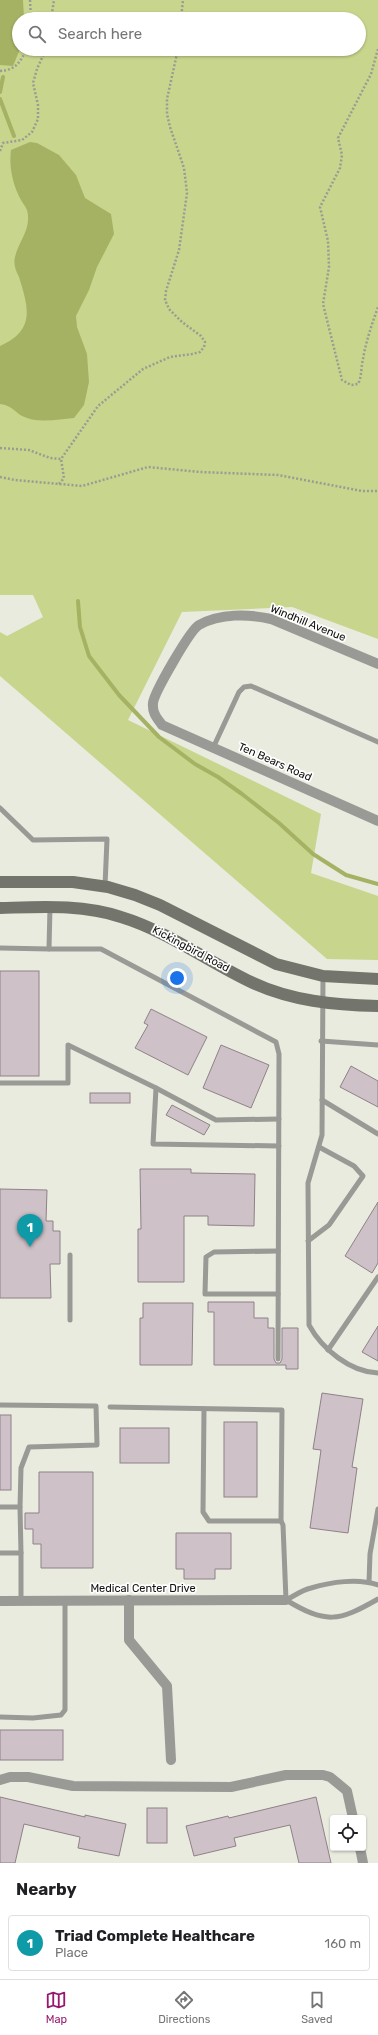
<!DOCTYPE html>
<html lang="en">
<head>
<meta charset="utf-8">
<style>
	body { margin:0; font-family:Rubik,sans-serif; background:#f6f6f6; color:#202124 }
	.controls { position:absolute; right:12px; bottom:12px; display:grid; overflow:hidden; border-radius:4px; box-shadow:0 1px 3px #0004 }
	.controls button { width:36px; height:36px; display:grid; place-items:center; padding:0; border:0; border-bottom:1px solid #e0e0e0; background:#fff; color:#202124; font:20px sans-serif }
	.you { position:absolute; left:177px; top:978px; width:14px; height:14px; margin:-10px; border:3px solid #fff; border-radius:50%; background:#1a73e8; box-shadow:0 0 0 6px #1a73e833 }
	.badge { display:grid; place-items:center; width:26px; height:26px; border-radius:50%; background:#97176f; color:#fff; font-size:13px; font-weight:700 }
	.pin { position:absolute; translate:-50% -33px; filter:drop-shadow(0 1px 2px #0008) }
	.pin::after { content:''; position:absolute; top:21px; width:14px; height:12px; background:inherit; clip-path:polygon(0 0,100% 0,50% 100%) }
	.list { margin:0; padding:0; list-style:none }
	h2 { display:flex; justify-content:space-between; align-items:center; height:52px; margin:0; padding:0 16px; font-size:17px }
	h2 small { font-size:13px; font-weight:400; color:#757577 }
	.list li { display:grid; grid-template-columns:26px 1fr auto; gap:12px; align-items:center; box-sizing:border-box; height:56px; margin:0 8px 8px; padding:0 8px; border:1px solid #e0e0e0; border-radius:4px }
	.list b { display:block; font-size:15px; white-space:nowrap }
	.list p { margin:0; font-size:13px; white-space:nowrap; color:#757577 }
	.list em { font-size:13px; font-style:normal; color:#757577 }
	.icon { flex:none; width:22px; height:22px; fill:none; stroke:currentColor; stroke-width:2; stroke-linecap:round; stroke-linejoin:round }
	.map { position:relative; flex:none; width:378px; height:1863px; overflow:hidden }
	.search { position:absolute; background:#fff; box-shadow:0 1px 3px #0004; left:12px; right:12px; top:12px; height:44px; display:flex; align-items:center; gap:10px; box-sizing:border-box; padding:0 14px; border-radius:22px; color:#757577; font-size:15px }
	.sheet { height:116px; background:#fff }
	nav { display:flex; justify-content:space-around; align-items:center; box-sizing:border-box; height:56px; border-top:1px solid #e0e0e0; background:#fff; font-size:11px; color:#757577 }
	nav a { display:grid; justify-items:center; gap:2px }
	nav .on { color:#97176f }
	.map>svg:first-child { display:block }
</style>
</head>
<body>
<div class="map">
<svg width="378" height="1863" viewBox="0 0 378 1863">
	<rect width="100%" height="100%" fill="#e8ebde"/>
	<!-- green -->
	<path fill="#c8d58c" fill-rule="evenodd" d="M0,0H378V639L292,607L182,612L128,720L321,814L311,873L378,896V960L327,959L0,676V632L7,636L43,617L33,595H0ZM19,19H359V49H19Z"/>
	<!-- water -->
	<g fill="#a5b263">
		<path d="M0,0H23L24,19H19V49H20L13,66L0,65Z"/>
		<path d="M30,142L37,143L59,155L76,175L85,198L111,214L114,234L97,267L89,290L76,316L77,327L87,354L89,382L84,405L74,418C60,419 41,423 27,418C16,415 13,405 0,404V346C35,330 29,309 19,277C16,271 13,264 15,257C19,240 32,229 27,210C25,205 20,200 18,194C12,180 9,165 11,150Z"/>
	</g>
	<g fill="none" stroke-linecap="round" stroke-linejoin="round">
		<!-- stream -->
		<g stroke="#a5b263" stroke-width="4">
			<path d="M0,92L3,77"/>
			<path d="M0,99L14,136"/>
			<path d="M78,601L80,627L89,656L119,695L159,737L195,764L218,777L242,794L279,823L313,854L346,875L378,884"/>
		</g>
	</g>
	<!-- building -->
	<g fill="#cfc1c8" stroke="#8e8188">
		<rect x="0" y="971" width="39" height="105"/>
		<path d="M151,1009L207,1037L188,1075L135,1048L148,1025L144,1023Z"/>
		<path d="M221,1045L269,1065L251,1108L203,1088Z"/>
		<path d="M351,1066L378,1081V1107L340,1087Z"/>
		<rect x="90" y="1093" width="40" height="10"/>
		<path d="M172,1105L210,1125L204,1135L166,1115Z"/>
		<path d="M140,1169H191V1173L255,1174L254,1226L208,1225V1216H184V1282H138V1229H141Z"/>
		<path d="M0,1189L47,1190L46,1221H53V1231H60V1264H50L51,1298H0Z"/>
		<path d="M378,1202V1263L372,1273L345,1256Z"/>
		<path d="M208,1302H254V1318H268V1328H274V1359L276,1363H280L282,1359V1328H298V1369H286V1365H214V1312H208Z"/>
		<path d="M143,1303H193L192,1365H140V1318H143Z"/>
		<path d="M378,1326V1361L362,1352Z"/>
		<path d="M322,1393L363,1399L352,1467L357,1468L348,1533L310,1528L321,1450L313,1449Z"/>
		<rect x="0" y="1415" width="11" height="75"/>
		<rect x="224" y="1422" width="33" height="75"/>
		<rect x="120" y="1428" width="49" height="35"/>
		<path d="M39,1472H93V1568H41V1544H33V1529H25V1513H39Z"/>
		<path d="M176,1533H231V1569H215V1579H184V1569H176Z"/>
		<rect x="0" y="1730" width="63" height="30"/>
		<path d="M0,1797L85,1817V1815L126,1824L119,1856L78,1848L80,1837L24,1824L15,1863H0Z"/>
		<path d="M316,1797L331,1863H299L290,1825L234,1838L236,1846L194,1856L186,1826L228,1816L229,1818Z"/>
		<rect x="147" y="1808" width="20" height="35"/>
	</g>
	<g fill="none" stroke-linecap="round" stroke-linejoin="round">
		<!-- path -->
		<g stroke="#9a9c93" stroke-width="2.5" stroke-dasharray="2 2" stroke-linecap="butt">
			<path d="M30,0L31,19"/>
			<path d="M51,19L54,0"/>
			<path d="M181,19L183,0"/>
			<path d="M378,49L371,74L338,138L342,155L340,168L320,207L328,241L329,267L323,304L342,380L351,385L358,384C362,376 361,367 363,359C366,341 372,324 378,307"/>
			<path d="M0,71C16,70 20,62 27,49"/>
			<path d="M0,151L3,143L22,140L32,132L38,119V105L33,83L37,69L46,49"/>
			<path d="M0,448L29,450L50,458L61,459L98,406L143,369L170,357L192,354L200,352L204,347L205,342L201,336L182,322L169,309L165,300L166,291L179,250L187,193L184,168L170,127L167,114V99L178,49"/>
			<path d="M0,477L15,480L82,486L148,467L200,472L278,475L362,491H378"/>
			<path d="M59,484L64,478L61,459"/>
		</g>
		<!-- lane -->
		<g stroke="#999a95" stroke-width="5">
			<path d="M213,748L239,692L244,687L251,686L378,742"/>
			<path d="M0,808L33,840L107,839L105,886"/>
			<path d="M50,907L49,949H101L276,1042L279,1054L278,1359"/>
			<path d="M0,948L49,949"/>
			<path d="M323,976L322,1135L308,1183L309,1325C322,1349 350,1372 378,1373"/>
			<path d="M321,1041L378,1045"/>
			<path d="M0,1083H68V1045L156,1088L153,1144L279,1146"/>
			<path d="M156,1088L216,1120L279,1119"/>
			<path d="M322,1100L378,1134"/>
			<path d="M308,1241L329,1225L363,1176L354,1166L319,1147"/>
			<path d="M278,1294H205L206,1257L214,1252L278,1251"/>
			<path d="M70,1320V1255"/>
			<path d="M328,1350L378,1277"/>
			<path d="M0,1405L96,1406L97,1445L29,1447L21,1468L20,1507H0"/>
			<path d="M110,1407L282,1410L281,1521L283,1525L286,1600"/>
			<path d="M204,1409L203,1512L209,1521H281"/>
			<path d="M20,1507L21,1553"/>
			<path d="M0,1553H21V1601"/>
			<path d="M369,1582L370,1554L378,1509"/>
			<path d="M286,1600C326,1624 338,1622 378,1599"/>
			<path d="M286,1600C294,1596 302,1590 311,1588C331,1582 358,1578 378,1585"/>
			<path d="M0,1717L33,1718L61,1715L65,1710V1600"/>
		</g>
		<!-- street -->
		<g stroke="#999a95" stroke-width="10">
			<path d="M378,664L271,619C249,614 220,613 199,625C190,630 154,693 153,703C152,713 157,718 162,725L378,821"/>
			<path d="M129,1600V1640L167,1686L171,1760"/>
			<path d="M0,1601L286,1600"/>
			<path d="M0,1780L10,1777H28L73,1786L231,1787L286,1775H323L330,1777L347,1791L353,1818"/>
			<path d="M360,1848L363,1863"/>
		</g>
		<!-- secondary -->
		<g stroke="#73756d" stroke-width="12">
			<path d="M0,882H73L108,887L135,895L160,905L276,964L323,976L378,979"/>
			<path d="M0,908C40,907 82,904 121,917C167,931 207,961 251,982C291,1001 334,1005 378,1006"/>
		</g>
	</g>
	<g text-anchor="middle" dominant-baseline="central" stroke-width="3.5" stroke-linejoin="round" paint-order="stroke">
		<!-- street labels -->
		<g font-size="11" fill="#0f100c" stroke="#fff">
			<text transform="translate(308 623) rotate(22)">Windhill Avenue</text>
			<text transform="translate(275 762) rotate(24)">Ten Bears Road</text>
			<text transform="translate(191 949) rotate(28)">Kickingbird Road</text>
			<text x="143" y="1588">Medical Center Drive</text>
		</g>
	</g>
</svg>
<div class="controls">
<button><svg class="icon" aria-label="locate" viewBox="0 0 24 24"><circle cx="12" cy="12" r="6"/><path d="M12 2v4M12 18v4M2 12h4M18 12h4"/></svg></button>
</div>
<div class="you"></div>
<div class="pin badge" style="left:30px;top:1247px;background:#0f9aa8">1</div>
<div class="search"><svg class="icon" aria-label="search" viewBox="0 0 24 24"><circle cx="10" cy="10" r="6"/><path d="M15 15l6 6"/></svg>Search here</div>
</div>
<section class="sheet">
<h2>Nearby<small></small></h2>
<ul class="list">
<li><span class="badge" style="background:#0f9aa8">1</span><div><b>Triad Complete Healthcare</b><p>Place</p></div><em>160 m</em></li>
</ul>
</section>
<nav>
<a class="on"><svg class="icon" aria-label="map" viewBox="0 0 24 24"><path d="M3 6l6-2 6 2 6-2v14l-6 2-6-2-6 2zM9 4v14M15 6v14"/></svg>Map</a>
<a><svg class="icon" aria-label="directions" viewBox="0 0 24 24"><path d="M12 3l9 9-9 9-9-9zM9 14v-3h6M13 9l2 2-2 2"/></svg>Directions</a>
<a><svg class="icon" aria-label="saved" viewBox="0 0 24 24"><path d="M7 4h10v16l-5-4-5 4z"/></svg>Saved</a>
</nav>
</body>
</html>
